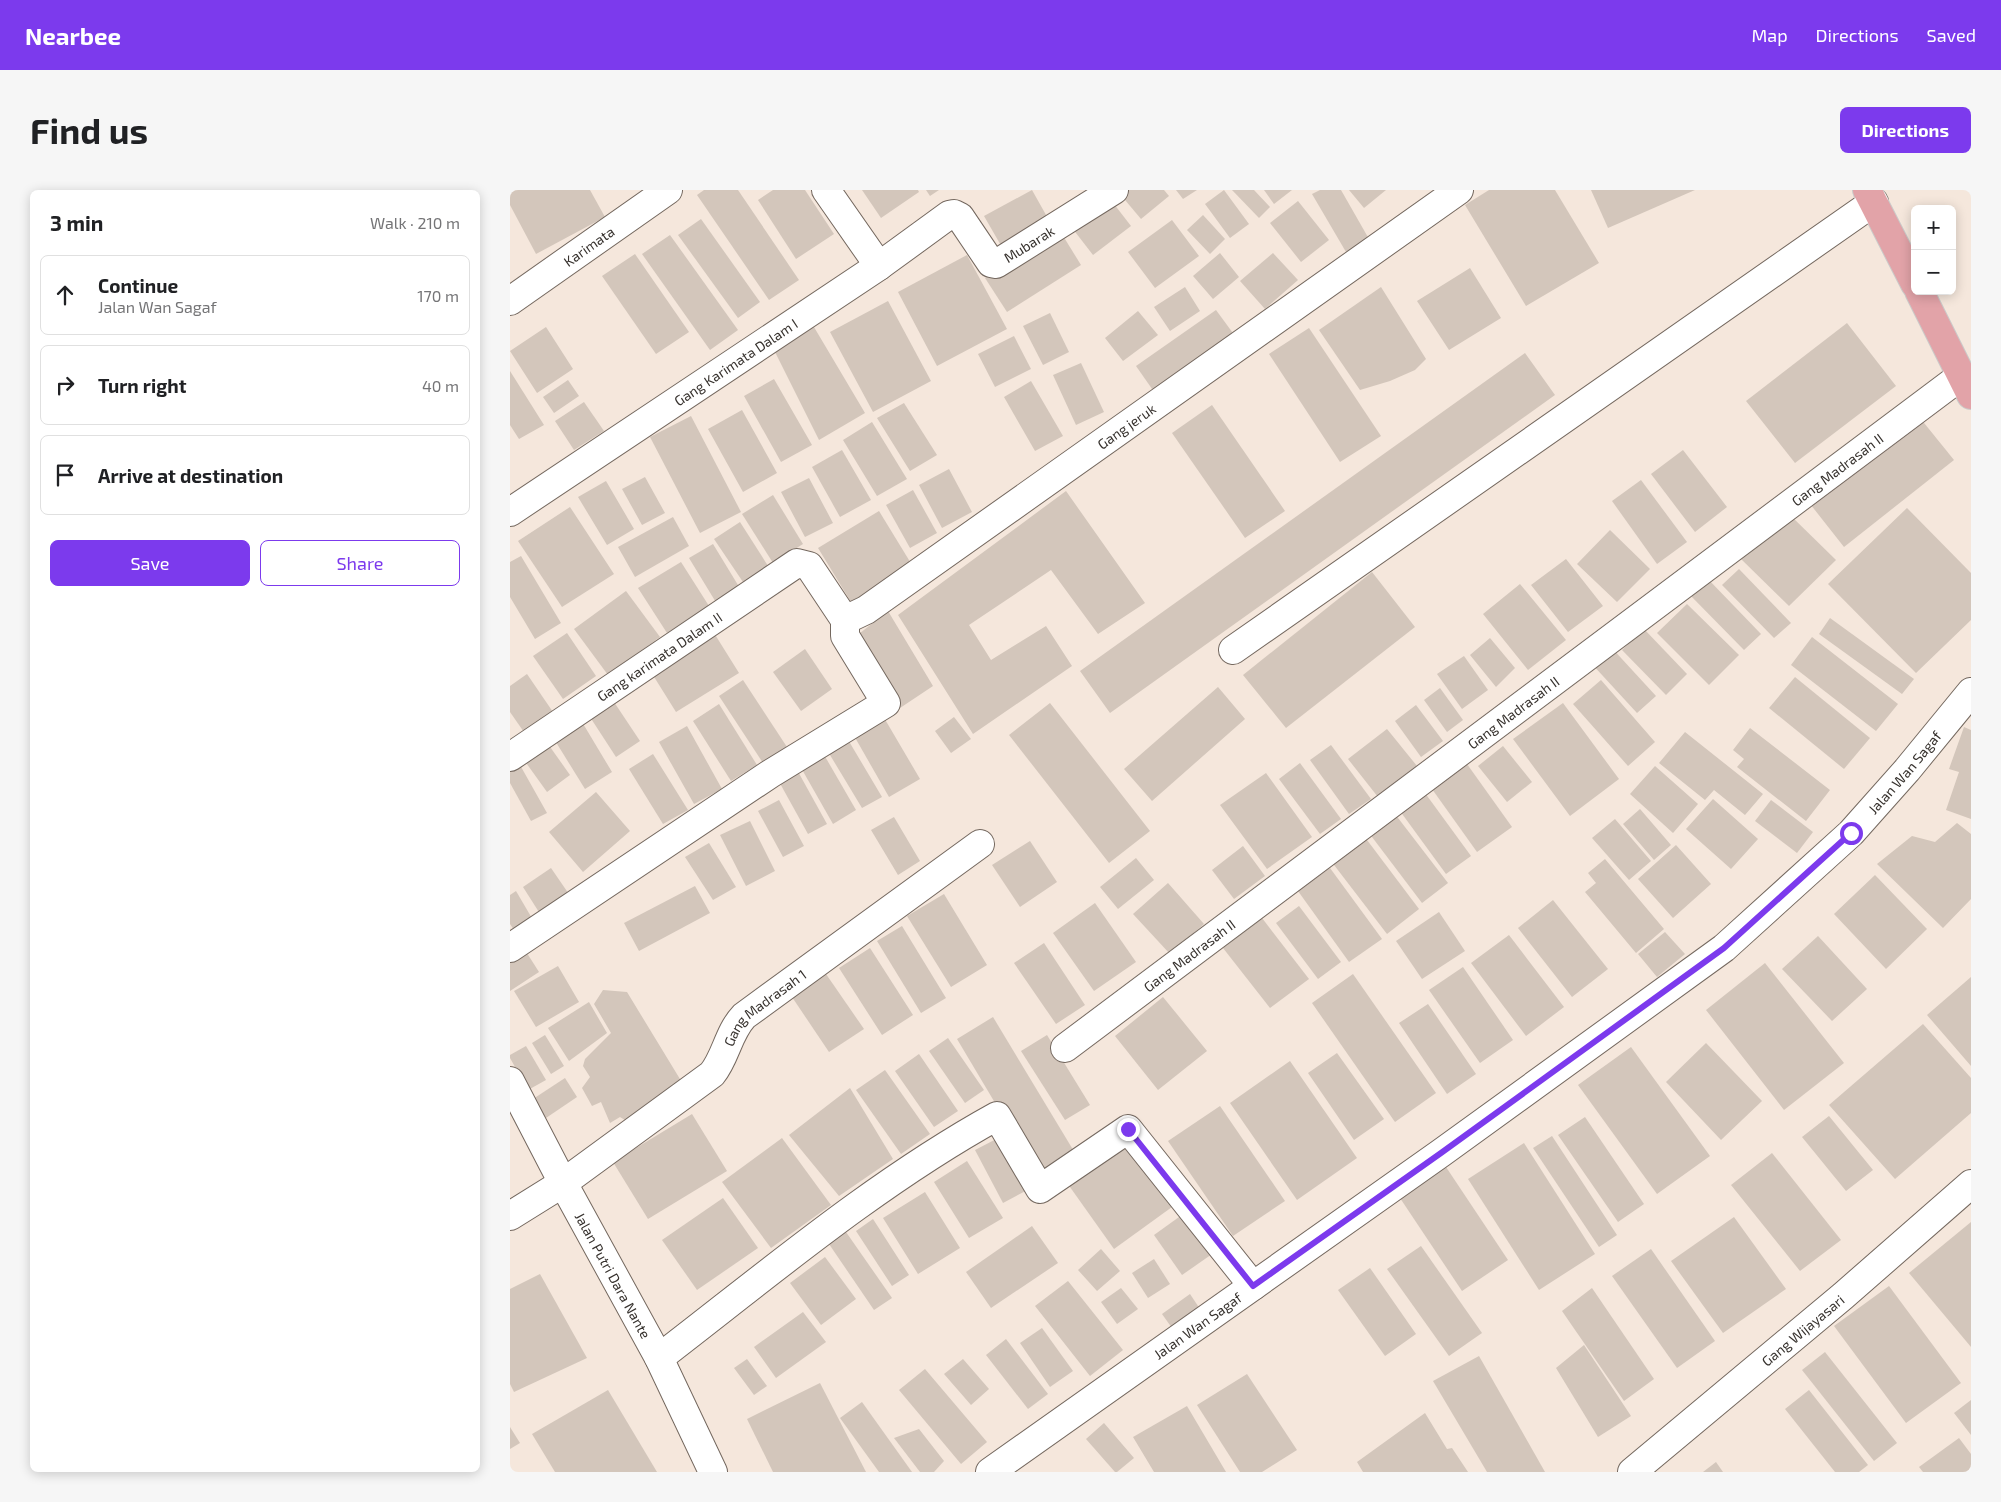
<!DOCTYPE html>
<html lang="en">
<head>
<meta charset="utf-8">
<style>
	body { margin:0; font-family:"Exo 2",sans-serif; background:#f6f6f6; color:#202124 }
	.controls { position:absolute; right:15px; top:15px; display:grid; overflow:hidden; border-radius:8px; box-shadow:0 2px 12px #0003 }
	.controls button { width:45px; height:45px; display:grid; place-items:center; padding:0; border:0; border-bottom:1px solid #e0e0e0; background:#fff; color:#202124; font:25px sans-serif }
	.stop { position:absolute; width:15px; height:15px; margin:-11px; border:4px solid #7c3aed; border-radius:50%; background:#fff }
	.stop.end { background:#7c3aed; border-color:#fff; box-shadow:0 1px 5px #0008 }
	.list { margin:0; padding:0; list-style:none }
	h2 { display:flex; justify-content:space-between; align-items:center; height:65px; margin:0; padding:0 20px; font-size:21px }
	h2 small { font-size:16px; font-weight:400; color:#757577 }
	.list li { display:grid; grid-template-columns:32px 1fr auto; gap:15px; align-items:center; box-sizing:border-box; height:80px; margin:0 10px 10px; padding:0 10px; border:1px solid #e0e0e0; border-radius:8px }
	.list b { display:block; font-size:19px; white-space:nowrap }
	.list p { margin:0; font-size:16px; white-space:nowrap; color:#757577 }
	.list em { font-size:16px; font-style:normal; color:#757577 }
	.actions { display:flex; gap:10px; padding:15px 20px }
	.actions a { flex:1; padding:11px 0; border:1px solid #7c3aed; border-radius:8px; text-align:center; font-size:18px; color:#7c3aed }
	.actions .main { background:#7c3aed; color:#fff }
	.icon { flex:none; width:28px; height:28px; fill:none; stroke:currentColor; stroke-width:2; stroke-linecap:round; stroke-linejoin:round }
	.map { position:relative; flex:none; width:1461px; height:1282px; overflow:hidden; border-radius:8px }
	header { display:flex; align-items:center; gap:30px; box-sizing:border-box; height:70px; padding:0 25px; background:#7c3aed; color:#fff }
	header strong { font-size:24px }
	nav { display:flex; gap:28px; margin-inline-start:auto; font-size:18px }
	.intro { display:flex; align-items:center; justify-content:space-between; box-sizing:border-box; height:120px; padding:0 30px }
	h1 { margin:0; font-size:35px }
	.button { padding:12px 22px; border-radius:8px; background:#7c3aed; color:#fff; font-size:18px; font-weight:700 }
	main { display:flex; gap:30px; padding:0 30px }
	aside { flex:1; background:#fff; border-radius:8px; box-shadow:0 2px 12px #0003 }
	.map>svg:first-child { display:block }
</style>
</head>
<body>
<header>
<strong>Nearbee</strong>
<nav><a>Map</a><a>Directions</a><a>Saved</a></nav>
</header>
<div class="intro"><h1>Find us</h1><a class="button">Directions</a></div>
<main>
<aside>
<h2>3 min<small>Walk · 210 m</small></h2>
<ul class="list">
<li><svg class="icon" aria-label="ahead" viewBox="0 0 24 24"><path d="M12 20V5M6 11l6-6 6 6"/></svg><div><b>Continue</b><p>Jalan Wan Sagaf</p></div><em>170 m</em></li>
<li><svg class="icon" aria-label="right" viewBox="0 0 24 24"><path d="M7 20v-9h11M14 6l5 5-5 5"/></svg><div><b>Turn right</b></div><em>40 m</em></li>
<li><svg class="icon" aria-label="arrive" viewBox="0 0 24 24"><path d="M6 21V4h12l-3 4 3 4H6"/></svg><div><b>Arrive at destination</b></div></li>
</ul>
<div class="actions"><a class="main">Save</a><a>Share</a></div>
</aside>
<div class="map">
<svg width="1461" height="1282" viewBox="0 0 1461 1282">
	<rect width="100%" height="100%" fill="#f5e7dc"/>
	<!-- building -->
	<g fill="#d3c6bb">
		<path d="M0,0H80L95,27L26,64L0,15Z"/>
		<path d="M194,0H228L289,90L259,110L187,5Z"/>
		<path d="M263,0H295L324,44L286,69L248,10Z"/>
		<path d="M352,0H408L409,2L371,28Z"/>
		<path d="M416,0H429L420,6Z"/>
		<path d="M522,0L540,32L493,59L474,26Z"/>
		<path d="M615,0H654L659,6L631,29L610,4Z"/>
		<path d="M666,0H687L673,9Z"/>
		<path d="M714,0L739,34L720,48L695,14Z"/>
		<path d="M722,0H744L760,17L749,28Z"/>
		<path d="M754,0H782L764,14Z"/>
		<path d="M810,0H831L859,49L836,62L802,4Z"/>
		<path d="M839,0H876L854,18Z"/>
		<path d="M979,0H1045L1089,73L1016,116L955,15Z"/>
		<path d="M1081,0H1185L1098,38Z"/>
		<path d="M597,5L621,36L583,65L559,34Z"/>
		<path d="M788,11L819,50L791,72L760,33Z"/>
		<path d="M693,25L715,49L700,64L677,40Z"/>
		<path d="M191,29L250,112L228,128L168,45Z"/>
		<path d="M662,30L689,66L645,98L618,62Z"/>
		<path d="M550,41L571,75L497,122L475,88Z"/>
		<path d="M160,45L228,140L200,160L132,64Z"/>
		<path d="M710,63L729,87L703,109L683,86Z"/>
		<path d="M763,63L788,90L755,119L730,91Z"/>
		<path d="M125,64L179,142L146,164L92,86Z"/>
		<path d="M457,65L497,139L427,176L388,102Z"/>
		<path d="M960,78L991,128L939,160L907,111Z"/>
		<path d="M675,97L690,121L660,141L644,117Z"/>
		<path d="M871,97L916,169L905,180L880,191L850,200L809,140Z"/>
		<path d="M378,111L421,191L363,222L320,142Z"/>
		<path d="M706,120L728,150L647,206L626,176Z"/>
		<path d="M628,121L648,145L613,171L595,148Z"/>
		<path d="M540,123L559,162L533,175L513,136Z"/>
		<path d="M301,132L355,223L309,250L260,152Z"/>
		<path d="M1337,133L1386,196L1285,273L1236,211Z"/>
		<path d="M36,137L63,179L27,203L0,161Z"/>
		<path d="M799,138L871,246L830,272L759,164Z"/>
		<path d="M504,146L521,179L485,197L468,164Z"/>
		<path d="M1015,163L1045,205L600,523L570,481Z"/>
		<path d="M571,173L594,222L566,235L543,185Z"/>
		<path d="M0,181L34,235L9,249L0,235Z"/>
		<path d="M264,189L302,255L271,272L234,206Z"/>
		<path d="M58,190L69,206L44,223L33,207Z"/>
		<path d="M521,191L553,246L525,261L494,207Z"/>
		<path d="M74,212L94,241L64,260L45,231Z"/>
		<path d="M394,213L427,265L400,281L367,228Z"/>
		<path d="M702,215L775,321L735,348L662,243Z"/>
		<path d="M232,220L267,283L233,302L198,239Z"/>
		<path d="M1406,223L1444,270L1334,357L1297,310Z"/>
		<path d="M181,226L231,322L190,343L140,247Z"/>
		<path d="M362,232L397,289L367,306L333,250Z"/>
		<path d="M332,260L361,310L330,327L302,277Z"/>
		<path d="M1173,260L1217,317L1185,342L1141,284Z"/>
		<path d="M439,279L462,322L432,338L409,295Z"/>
		<path d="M135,287L155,323L132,335L112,299Z"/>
		<path d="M299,288L323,333L295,347L271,302Z"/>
		<path d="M1131,290L1177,352L1147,374L1102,311Z"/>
		<path d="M96,291L124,339L97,355L68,307Z"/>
		<path d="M403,300L427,343L400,358L376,315Z"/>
		<path d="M556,301L635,413L588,444L541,380L459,435L481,470L536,436L562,476L463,544L388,425Z"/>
		<path d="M263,305L293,354L263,373L232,324Z"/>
		<path d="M60,317L104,384L52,417L8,351Z"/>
		<path d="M1397,318L1461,383V430L1406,483L1318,394Z"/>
		<path d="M369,321L402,375L341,412L308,358Z"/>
		<path d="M1278,323L1326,370L1279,416L1231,369Z"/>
		<path d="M163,327L179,356L125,387L108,357Z"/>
		<path d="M230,332L260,379L235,395L204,349Z"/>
		<path d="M1100,340L1140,379L1107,412L1067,374Z"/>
		<path d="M203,354L231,400L207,414L179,368Z"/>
		<path d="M11,366L51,433L25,449L0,407V372Z"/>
		<path d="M1056,369L1093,416L1058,442L1021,395Z"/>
		<path d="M171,372L199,416L157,443L128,398Z"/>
		<path d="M1229,379L1281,433L1264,448L1212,395Z"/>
		<path d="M862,382L905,437L776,538L733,485Z"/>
		<path d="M1196,387L1251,444L1234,460L1179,404Z"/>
		<path d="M1010,394L1056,450L1018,480L973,424Z"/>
		<path d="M116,401L150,447L98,485L64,439Z"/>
		<path d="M1177,414L1229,465L1199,495L1147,443Z"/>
		<path d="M378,421L423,496L390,518L340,451Z"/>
		<path d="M1320,428L1404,489L1392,504L1309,444Z"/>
		<path d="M1134,439L1177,484L1156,505L1112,460Z"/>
		<path d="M57,443L86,486L53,509L23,466Z"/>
		<path d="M204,443L229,483L166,522L141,482Z"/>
		<path d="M1302,447L1388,514L1366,541L1281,475Z"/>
		<path d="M980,448L1005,478L986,497L960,465Z"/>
		<path d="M1100,456L1146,506L1127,523L1081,473Z"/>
		<path d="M295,459L322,499L291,521L263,482Z"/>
		<path d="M954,466L978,500L952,519L927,484Z"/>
		<path d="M17,484L45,525L16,545L0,522V496Z"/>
		<path d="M1285,487L1360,548L1334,579L1259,518Z"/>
		<path d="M233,490L277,557L253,573L209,506Z"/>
		<path d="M1091,490L1145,552L1118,576L1063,514Z"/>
		<path d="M708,497L735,529L642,611L614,579Z"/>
		<path d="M930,498L953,530L937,542L914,510Z"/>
		<path d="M104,512L130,551L106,567L80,527Z"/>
		<path d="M540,513L640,641L599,673L499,545Z"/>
		<path d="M1053,513L1109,589L1060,626L1003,549Z"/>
		<path d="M209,514L247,575L221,591L183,531Z"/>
		<path d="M906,515L933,551L911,567L885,531Z"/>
		<path d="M373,526L410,589L379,607L343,544Z"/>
		<path d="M444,527L461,549L441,563L425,541Z"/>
		<path d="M72,532L102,582L75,599L44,549Z"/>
		<path d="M177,536L212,599L184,614L149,552Z"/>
		<path d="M1454,537L1461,540V629L1436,620L1449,582L1439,579Z"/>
		<path d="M1240,538L1320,600L1296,631L1227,577L1234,569L1223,560Z"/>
		<path d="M877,539L907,576L868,607L838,569Z"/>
		<path d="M1175,542L1253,604L1235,625L1204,600L1195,610L1149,573Z"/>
		<path d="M337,548L372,607L352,618L317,560Z"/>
		<path d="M38,554L60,585L37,602L14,570Z"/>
		<path d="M821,555L861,609L839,624L800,570Z"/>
		<path d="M993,556L1022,592L997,612L968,576Z"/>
		<path d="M313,563L346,620L323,634L290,576Z"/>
		<path d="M143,564L178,620L153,634L119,579Z"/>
		<path d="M790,573L831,629L810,644L769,589Z"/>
		<path d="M957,574L1002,637L967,662L922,599Z"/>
		<path d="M10,575L37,623L21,631L0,593V581Z"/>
		<path d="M1145,576L1188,614L1163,643L1120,604Z"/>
		<path d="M286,578L317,634L298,644L267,588Z"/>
		<path d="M756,583L802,647L757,679L710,615Z"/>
		<path d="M86,602L120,641L73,682L39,642Z"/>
		<path d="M915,603L961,666L936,684L890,621Z"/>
		<path d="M1203,609L1248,649L1221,679L1176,639Z"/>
		<path d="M269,610L294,656L273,667L248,621Z"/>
		<path d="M1261,610L1303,642L1287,663L1245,631Z"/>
		<path d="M1130,619L1161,655L1144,670L1113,634Z"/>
		<path d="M885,624L938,693L912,713L859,643Z"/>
		<path d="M384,627L410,671L388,685L361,640Z"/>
		<path d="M1105,629L1141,671L1119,690L1082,648Z"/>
		<path d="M240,631L265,681L236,696L210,645Z"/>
		<path d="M1447,633L1461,644V709L1433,738L1367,674L1402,646L1425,652Z"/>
		<path d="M854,646L909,719L877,744L821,671Z"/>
		<path d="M520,651L547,692L510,717L482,675Z"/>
		<path d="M199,653L226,697L203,710L175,667Z"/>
		<path d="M1166,655L1201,694L1163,728L1128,689Z"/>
		<path d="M733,656L755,686L724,709L702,680Z"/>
		<path d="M626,668L644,690L608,719L590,697Z"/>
		<path d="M1095,669L1154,739L1126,763L1075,702L1086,693L1078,683Z"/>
		<path d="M41,678L63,710L34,730L13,697Z"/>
		<path d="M820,678L872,749L839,772L788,701Z"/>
		<path d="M1365,685L1417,739L1376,779L1324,724Z"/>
		<path d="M658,693L694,734L660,764L623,724Z"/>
		<path d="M185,696L200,723L129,761L114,733Z"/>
		<path d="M6,701L23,730L4,740L0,734V705Z"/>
		<path d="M434,704L477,775L441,797L397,726Z"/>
		<path d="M1043,710L1098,779L1062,807L1008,738Z"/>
		<path d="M585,713L626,772L584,801L543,743Z"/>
		<path d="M789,716L831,772L808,789L766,733Z"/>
		<path d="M929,722L955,761L912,789L886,751Z"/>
		<path d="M752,728L799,789L760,818L713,758Z"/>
		<path d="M392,736L436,808L411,823L367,751Z"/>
		<path d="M1155,742L1175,764L1147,787L1128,764Z"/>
		<path d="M999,745L1054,817L1016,846L961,773Z"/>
		<path d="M1308,746L1357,799L1322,831L1272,779Z"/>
		<path d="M534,753L575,815L546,834L504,773Z"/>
		<path d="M360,758L403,825L372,845L329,778Z"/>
		<path d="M15,760L29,782L0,801V769Z"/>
		<path d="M1255,773L1334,873L1274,920L1196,820Z"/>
		<path d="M48,776L69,812L26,837L4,801Z"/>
		<path d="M953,777L1003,850L970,873L919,800Z"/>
		<path d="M316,784L354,839L319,862L282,807Z"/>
		<path d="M843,784L926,903L885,932L802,813Z"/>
		<path d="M1461,787V876L1417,825Z"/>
		<path d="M93,800L117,802L173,894L118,932L110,927L100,933L91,912L82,916L72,898L80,887L73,876L75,869L101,843L84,814Z"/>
		<path d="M653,807L697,861L648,900L605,846Z"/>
		<path d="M79,812L97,843L59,871L38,838Z"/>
		<path d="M918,814L966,884L937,904L889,833Z"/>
		<path d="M483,827L565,963L528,985L447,849Z"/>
		<path d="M1413,834L1461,888V923L1385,989L1319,915Z"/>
		<path d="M35,845L54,876L41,884L22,853Z"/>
		<path d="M537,845L580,915L555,930L511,861Z"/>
		<path d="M438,848L474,900L455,913L419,861Z"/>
		<path d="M1196,853L1252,911L1211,950L1156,892Z"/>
		<path d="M16,856L36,890L18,900L0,868V865Z"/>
		<path d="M1121,857L1200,966L1147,1004L1068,895Z"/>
		<path d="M827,863L874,929L844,950L798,883Z"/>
		<path d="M409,864L448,921L424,937L385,881Z"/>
		<path d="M780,871L847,968L787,1010L720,913Z"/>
		<path d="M375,880L420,944L391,964L346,900Z"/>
		<path d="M55,888L67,907L36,928L23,909Z"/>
		<path d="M340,898L383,969L329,1006L279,945Z"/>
		<path d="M710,916L775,1011L723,1046L658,951Z"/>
		<path d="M182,924L217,981L138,1029L103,972Z"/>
		<path d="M1319,926L1363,980L1336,1001L1292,947Z"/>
		<path d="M1075,927L1134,1014L1108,1032L1048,945Z"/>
		<path d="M494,945L523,997L493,1013L465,960Z"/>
		<path d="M1042,946L1107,1045L1089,1057L1023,958Z"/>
		<path d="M272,948L321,1015L261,1058L212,992Z"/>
		<path d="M613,950L662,1017L604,1059L555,990Z"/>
		<path d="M1014,953L1085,1064L1029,1100L958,989Z"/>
		<path d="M1262,963L1331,1050L1290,1081L1221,995Z"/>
		<path d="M457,971L493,1028L459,1048L424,992Z"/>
		<path d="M936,977L998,1070L952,1101L890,1008Z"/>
		<path d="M415,1002L450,1058L408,1084L373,1028Z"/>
		<path d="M213,1008L248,1058L187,1100L152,1050Z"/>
		<path d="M676,1022L705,1062L672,1085L644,1045Z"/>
		<path d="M1224,1027L1276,1099L1213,1143L1161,1071Z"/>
		<path d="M363,1029L399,1085L382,1096L346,1041Z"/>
		<path d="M1461,1032V1157L1399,1083Z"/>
		<path d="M522,1036L548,1073L481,1118L456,1082Z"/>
		<path d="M336,1042L382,1108L364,1120L319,1054Z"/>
		<path d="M911,1056L972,1143L939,1166L877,1079Z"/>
		<path d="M591,1059L610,1081L587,1101L568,1080Z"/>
		<path d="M1141,1059L1205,1151L1167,1178L1102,1086Z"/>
		<path d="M315,1067L346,1109L311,1135L280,1093Z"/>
		<path d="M644,1069L660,1094L638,1108L622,1083Z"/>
		<path d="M860,1078L906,1144L875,1166L828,1100Z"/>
		<path d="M30,1084L77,1168L4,1202L0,1194V1099Z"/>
		<path d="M558,1091L613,1160L580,1186L525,1116Z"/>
		<path d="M1379,1096L1451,1193L1396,1233L1324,1136Z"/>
		<path d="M611,1098L628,1119L607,1134L591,1112Z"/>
		<path d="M1082,1098L1144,1189L1114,1211L1052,1121Z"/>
		<path d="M680,1104L690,1119L662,1138L652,1124Z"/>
		<path d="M293,1122L316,1152L266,1188L244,1157Z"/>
		<path d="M532,1138L563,1181L540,1197L510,1153Z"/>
		<path d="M496,1149L538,1204L518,1219L476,1165Z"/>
		<path d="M1074,1155L1121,1226L1088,1247L1046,1178Z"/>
		<path d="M1315,1162L1387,1253L1364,1271L1292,1180Z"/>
		<path d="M969,1166L1035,1282H977L923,1191Z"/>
		<path d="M237,1169L257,1196L244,1205L224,1178Z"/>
		<path d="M453,1169L479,1199L461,1215L434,1184Z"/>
		<path d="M415,1179L477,1252L451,1274L389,1200Z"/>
		<path d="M737,1184L787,1260L752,1282H730L687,1215Z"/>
		<path d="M310,1193L356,1282H263L237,1229Z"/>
		<path d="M98,1200L147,1282H45L22,1244Z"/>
		<path d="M1299,1200L1358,1275L1349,1282H1325L1275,1219Z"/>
		<path d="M1461,1210V1245L1444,1223Z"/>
		<path d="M352,1212L402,1282H369L330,1228Z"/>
		<path d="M677,1216L716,1282H644L623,1247Z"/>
		<path d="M915,1223L937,1259L942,1258L958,1282H853L847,1272Z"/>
		<path d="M594,1233L624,1268L607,1282H605L576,1249Z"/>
		<path d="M0,1237L10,1253L0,1259Z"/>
		<path d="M409,1239L434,1271L424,1282H410L384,1248Z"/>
		<path d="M1449,1248L1461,1264V1282H1413L1409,1277Z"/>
		<path d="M1206,1272L1213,1282H1193Z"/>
	</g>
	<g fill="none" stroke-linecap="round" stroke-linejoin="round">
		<!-- street casing -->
		<g stroke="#74685f" stroke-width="30">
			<g id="street">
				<path d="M316,0L369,76"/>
				<path id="s1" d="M0,111L158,0"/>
				<path id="s2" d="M0,322L369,76L439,25L444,24L450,27L481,73L486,74L604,0"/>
				<path id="s3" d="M335,430L356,420L949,0"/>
				<path d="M723,460L1364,12"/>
				<path id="s4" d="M0,567L287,373L299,376L335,430"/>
				<path d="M0,758L260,584L376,513L335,446V430"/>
				<path id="s5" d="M555,858L1451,186"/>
				<path id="s6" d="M0,1026L53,993L202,884C216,867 218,843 234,826L470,654"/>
				<path d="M149,1168C257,1085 367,992 487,926L530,999L618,939L743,1096"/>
				<path id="s7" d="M480,1282L931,963L1214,758L1341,643L1397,580L1461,502"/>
				<path id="s8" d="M1122,1282L1333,1106L1461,994"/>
			</g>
		</g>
		<!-- secondary casing -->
		<g stroke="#74685f" stroke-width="30">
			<g id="secondary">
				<path id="s9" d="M0,891L53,993L149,1168L203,1282"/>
			</g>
		</g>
		<!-- primary casing -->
		<g stroke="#cbcac9" stroke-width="30">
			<g id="primary">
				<path d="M1357,0L1405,94"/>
				<path d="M1409,101L1461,205"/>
			</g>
		</g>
		<!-- street -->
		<use href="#street" stroke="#fff" stroke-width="28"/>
		<!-- secondary -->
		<use href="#secondary" stroke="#fff" stroke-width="28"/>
		<!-- primary -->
		<use href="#primary" stroke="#e2a3a8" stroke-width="28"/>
	</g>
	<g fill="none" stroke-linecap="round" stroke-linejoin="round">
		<!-- route -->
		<path stroke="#7c3aed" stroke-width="6" d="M618,939L743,1096L931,963L1214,758L1341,643"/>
	</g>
	<g text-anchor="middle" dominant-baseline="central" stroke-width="4" stroke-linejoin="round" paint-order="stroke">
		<!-- street labels -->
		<g font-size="14" fill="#37322e" stroke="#f5e7dc">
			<text stroke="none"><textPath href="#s2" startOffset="641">Mubarak</textPath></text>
			<text stroke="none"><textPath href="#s1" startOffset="96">Karimata</textPath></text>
			<text stroke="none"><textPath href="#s2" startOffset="271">Gang Karimata Dalam I</textPath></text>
			<text stroke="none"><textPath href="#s3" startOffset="342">Gang jeruk</textPath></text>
			<text stroke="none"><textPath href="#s5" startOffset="965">Gang Madrasah II</textPath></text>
			<text stroke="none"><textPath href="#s4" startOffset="180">Gang karimata Dalam II</textPath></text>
			<text stroke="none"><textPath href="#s5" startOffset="560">Gang Madrasah II</textPath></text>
			<text stroke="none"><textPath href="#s7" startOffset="1154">Jalan Wan Sagaf</textPath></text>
			<text stroke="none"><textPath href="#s5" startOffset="155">Gang Madrasah II</textPath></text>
			<text stroke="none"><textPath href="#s6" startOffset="334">Gang Madrasah 1</textPath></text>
			<text stroke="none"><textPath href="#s9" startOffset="220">Jalan Putri Dara Nante</textPath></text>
			<text stroke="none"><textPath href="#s7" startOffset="254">Jalan Wan Sagaf</textPath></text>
			<text stroke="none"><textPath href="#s8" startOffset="222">Gang Wijayasari</textPath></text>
		</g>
	</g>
</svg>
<div class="controls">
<button>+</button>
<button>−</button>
</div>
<div class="stop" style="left:1341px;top:643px"></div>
<div class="stop end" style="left:618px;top:939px"></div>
</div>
</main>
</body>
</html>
